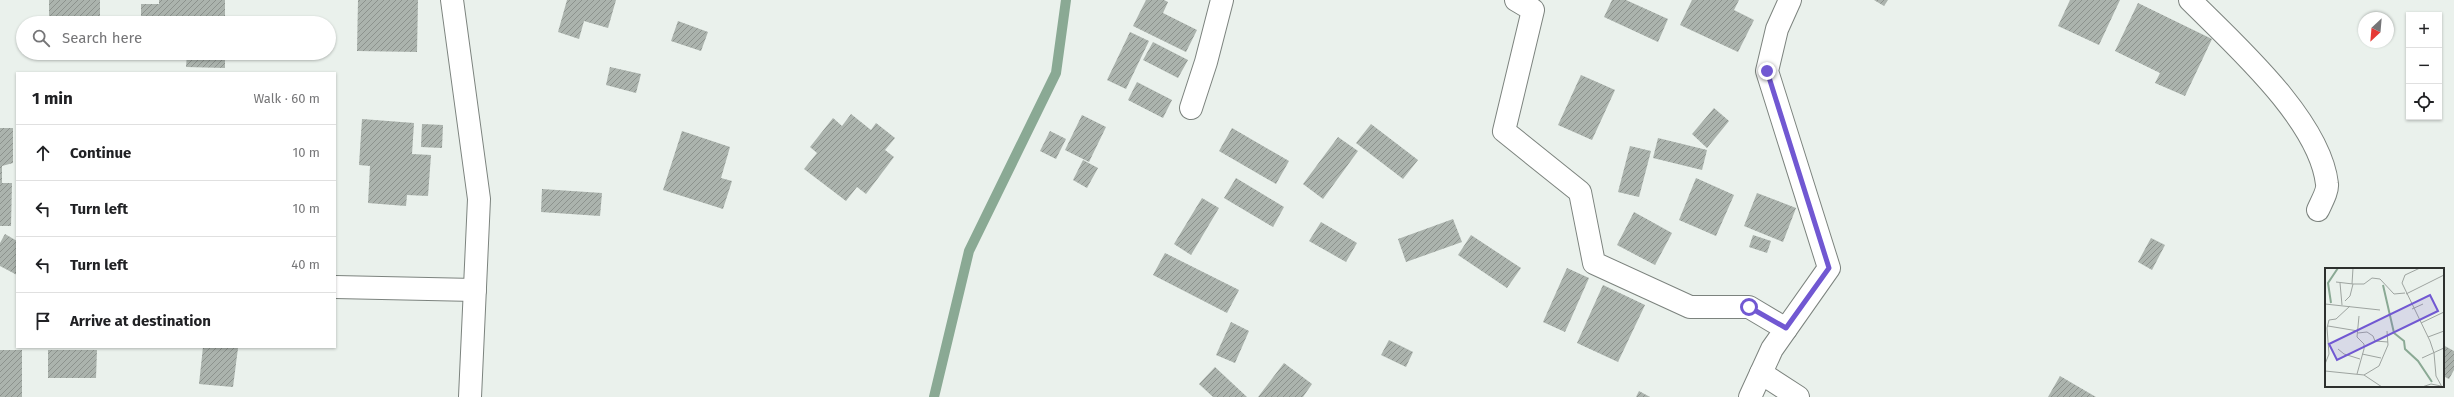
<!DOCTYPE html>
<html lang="en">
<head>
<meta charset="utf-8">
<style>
	body { margin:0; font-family:"Fira Sans",sans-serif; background:#f6f6f6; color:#202124 }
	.controls { position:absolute; right:12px; top:12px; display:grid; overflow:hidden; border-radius:0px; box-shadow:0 1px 3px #0004 }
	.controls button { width:36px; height:36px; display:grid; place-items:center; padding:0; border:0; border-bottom:1px solid #e0e0e0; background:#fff; color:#202124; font:20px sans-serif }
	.compass { position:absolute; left:2358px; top:12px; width:36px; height:36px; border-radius:50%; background:#fff; box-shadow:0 1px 3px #0004; rotate:206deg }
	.stop { position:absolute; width:12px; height:12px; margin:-9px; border:3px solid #7158d2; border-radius:50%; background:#fff }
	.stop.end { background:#7158d2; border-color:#fff; box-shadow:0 1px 4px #0008 }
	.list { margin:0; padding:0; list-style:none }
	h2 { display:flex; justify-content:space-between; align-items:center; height:52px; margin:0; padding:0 16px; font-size:17px }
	h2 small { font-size:13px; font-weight:400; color:#757577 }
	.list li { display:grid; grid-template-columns:26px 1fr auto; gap:12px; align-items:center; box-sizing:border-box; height:56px; padding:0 16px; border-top:1px solid #e0e0e0 }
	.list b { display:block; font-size:15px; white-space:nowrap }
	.list em { font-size:13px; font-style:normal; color:#757577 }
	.icon { flex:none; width:22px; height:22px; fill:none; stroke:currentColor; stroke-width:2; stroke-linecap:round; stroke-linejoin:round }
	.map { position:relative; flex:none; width:2454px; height:397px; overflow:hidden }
	.search { position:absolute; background:#fff; box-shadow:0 1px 3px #0004; left:16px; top:16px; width:320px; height:44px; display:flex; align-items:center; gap:10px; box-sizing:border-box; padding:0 14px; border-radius:22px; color:#757577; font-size:15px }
	.panel { position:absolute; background:#fff; box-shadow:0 1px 3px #0004; left:16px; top:72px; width:320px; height:276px; border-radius:0px }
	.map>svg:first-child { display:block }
</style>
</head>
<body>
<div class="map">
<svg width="2454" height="397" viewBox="0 0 2454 397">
	<defs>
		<pattern id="building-hatch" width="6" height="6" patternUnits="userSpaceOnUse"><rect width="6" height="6" fill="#abb3ad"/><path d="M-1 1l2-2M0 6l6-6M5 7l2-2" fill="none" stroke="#8c928d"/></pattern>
	</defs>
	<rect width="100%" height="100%" fill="#eaf1ec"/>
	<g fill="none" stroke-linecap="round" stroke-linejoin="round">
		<!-- stream -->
		<path stroke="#8aa994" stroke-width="10" d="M934,397L969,251L1056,73L1066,0"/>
	</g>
	<!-- building -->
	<g fill="url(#building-hatch)">
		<rect x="49" y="0" width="51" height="23"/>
		<path d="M159,0H225V23H141V4H159Z"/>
		<path d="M358,0H418L417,52L357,51Z"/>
		<path d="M567,0H616L608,28L584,21L579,39L558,32Z"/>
		<path d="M1146,0H1164L1168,2L1163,13L1197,30L1186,52L1133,26Z"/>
		<path d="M1612,0H1626L1668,19L1658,42L1604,17Z"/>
		<path d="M1692,0H1739L1734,10L1754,20L1738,52L1680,25Z"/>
		<path d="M1874,0H1888L1884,6Z"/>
		<path d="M2070,0H2120L2099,45L2058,26Z"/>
		<path d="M2138,3L2212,39L2185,96L2155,83L2160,73L2115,51Z"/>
		<path d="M678,21L708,32L701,51L671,41Z"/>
		<path d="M1130,32L1149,41L1126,89L1107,80Z"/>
		<path d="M1153,42L1188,60L1178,78L1143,60Z"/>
		<path d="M49,53H100V58L49,57Z"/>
		<path d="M187,53H225V68L186,67Z"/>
		<path d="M610,67L641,74L636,93L606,85Z"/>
		<path d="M1581,75L1615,90L1592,140L1558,125Z"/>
		<path d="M1137,82L1172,100L1163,118L1128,100Z"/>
		<path d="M1714,108L1729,121L1707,148L1692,134Z"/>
		<path d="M851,114L871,130L876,123L895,138L885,150L894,157L866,194L857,187L846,201L804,169L817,153L810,147L833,118L842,126Z"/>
		<path d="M1082,115L1106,127L1089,162L1065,150Z"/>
		<path d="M362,119L414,123L412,154L431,155L428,196L407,195L406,206L368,203L370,166L359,165Z"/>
		<path d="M422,124L443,125L442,148L421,147Z"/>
		<path d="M1371,124L1418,160L1403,179L1356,143Z"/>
		<path d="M0,128H13V163L2,166V183H12L11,226H0Z"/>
		<path d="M1232,128L1289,161L1276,184L1219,151Z"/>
		<path d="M682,131L730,147L721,178L732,181L723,209L663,190Z"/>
		<path d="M1050,131L1066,139L1056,159L1040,151Z"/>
		<path d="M1338,137L1358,151L1323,199L1303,184Z"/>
		<path d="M1658,138L1707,150L1702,170L1653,158Z"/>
		<path d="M1630,146L1651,151L1639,197L1618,192Z"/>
		<path d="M1083,160L1098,168L1087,188L1073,180Z"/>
		<path d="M1236,178L1284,207L1273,227L1224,198Z"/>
		<path d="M1696,178L1734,195L1716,236L1679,220Z"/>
		<path d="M542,189L602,193L600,216L541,212Z"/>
		<path d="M1757,193L1796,208L1783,242L1744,226Z"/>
		<path d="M1202,198L1219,208L1191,255L1174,244Z"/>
		<path d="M1634,212L1672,233L1655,265L1617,245Z"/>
		<path d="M1453,219L1462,242L1406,262L1398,239Z"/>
		<path d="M1321,222L1357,243L1346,262L1309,241Z"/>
		<path d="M5,234L17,241V275L0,266V243Z"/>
		<path d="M1471,235L1521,268L1507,288L1458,255Z"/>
		<path d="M1753,235L1771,241L1767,253L1749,247Z"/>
		<path d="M2151,238L2165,245L2152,270L2138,262Z"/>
		<path d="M1165,253L1239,290L1227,313L1153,275Z"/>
		<path d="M1567,268L1589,278L1565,332L1543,322Z"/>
		<path d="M1603,285L1645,305L1618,362L1577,343Z"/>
		<path d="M1231,322L1249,331L1235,363L1216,355Z"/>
		<path d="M1389,340L1413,352L1406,367L1381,355Z"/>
		<path d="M2443,345L2454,351V370L2449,379L2443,376Z"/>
		<path d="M203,347L238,348L233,387L199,384Z"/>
		<rect x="0" y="350" width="22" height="47"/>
		<path d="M48,350H97L96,378H48Z"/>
		<path d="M1284,363L1312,384L1303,397H1258Z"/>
		<path d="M1215,367L1247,397H1213L1199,384Z"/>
		<path d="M2060,376L2096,397H2048Z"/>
		<path d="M1639,391L1650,397H1636Z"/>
	</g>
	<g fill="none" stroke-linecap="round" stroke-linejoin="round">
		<!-- minor casing -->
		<g stroke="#7c837e" stroke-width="24">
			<g id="minor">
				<path d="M452,0L479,199L470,397"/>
				<path d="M1516,0L1533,10L1504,131L1580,192L1594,263L1690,307H1749L1786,329"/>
				<path d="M2190,0C2234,44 2320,120 2327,184C2328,191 2321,203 2318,210"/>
				<path d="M1191,108L1206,62L1222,0"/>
				<path d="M335,287L475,290"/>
				<path d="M1761,373L1798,397"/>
				<path d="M1750,397L1772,349L1829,268L1767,71L1777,29L1790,0"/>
			</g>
		</g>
		<!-- minor -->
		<use href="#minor" stroke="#fff" stroke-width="22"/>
	</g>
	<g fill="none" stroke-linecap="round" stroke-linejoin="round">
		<!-- route -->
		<path stroke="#7158d2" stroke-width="5" d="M1749,307L1786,328L1829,268L1767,71"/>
	</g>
	<!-- overview -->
	<g transform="translate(2325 268)">
		<rect width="119" height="119" fill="#eaf1ec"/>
		<path fill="none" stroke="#8aa994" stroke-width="2" d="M58,17L69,65L79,73L80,81L93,93L107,114M6,35L3,15L13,0"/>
		<path fill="none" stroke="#9ea4a0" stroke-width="1" d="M95,0L80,7L77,15L105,73L109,85L111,108L117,119M11,14L28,16M15,15L17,37M27,16L28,0M81,26L119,7M20,33L25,28L28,16H39L47,10L55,11L69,26L80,25M0,36L55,42M87,41L98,36M96,55L119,44M3,58L33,63M33,65L42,64L48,68L50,73L63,74M103,69L119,63M13,81L19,86L35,91M37,86L56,90M97,90L119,80M0,96L4,86L2,60L4,52L11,51L25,38M0,103L39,107L57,119M32,106L39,81V76L32,69L34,48M39,107L54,98L63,77L62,63M97,119L106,116L116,118"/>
		<path fill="#7158d2" fill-opacity="0.15" stroke="#7158d2" stroke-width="2" d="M105,27L113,43L12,92L4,76Z"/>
		<rect width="119" height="119" fill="none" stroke="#2d302e" stroke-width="2"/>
	</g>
</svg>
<div class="controls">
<button>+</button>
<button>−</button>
<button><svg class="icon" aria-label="locate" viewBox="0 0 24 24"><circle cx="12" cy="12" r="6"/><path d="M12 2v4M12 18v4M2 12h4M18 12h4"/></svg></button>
</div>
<svg class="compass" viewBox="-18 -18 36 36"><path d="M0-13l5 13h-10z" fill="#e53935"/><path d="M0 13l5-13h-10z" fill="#757577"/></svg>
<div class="stop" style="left:1749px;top:307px"></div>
<div class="stop end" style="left:1767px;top:71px"></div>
<div class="search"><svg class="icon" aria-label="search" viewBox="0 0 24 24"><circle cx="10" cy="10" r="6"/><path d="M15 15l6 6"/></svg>Search here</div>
<section class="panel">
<h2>1 min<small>Walk · 60 m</small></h2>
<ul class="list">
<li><svg class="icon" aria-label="ahead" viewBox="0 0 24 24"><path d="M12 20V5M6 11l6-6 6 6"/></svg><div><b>Continue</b></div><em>10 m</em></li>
<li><svg class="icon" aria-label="left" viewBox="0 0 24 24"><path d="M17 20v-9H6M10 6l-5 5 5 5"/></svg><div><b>Turn left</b></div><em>10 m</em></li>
<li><svg class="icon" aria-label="left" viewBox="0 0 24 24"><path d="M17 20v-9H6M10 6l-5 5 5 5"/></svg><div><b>Turn left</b></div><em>40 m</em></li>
<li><svg class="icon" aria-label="arrive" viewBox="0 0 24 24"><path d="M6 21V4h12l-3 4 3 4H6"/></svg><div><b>Arrive at destination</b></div></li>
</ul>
</section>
</div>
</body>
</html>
